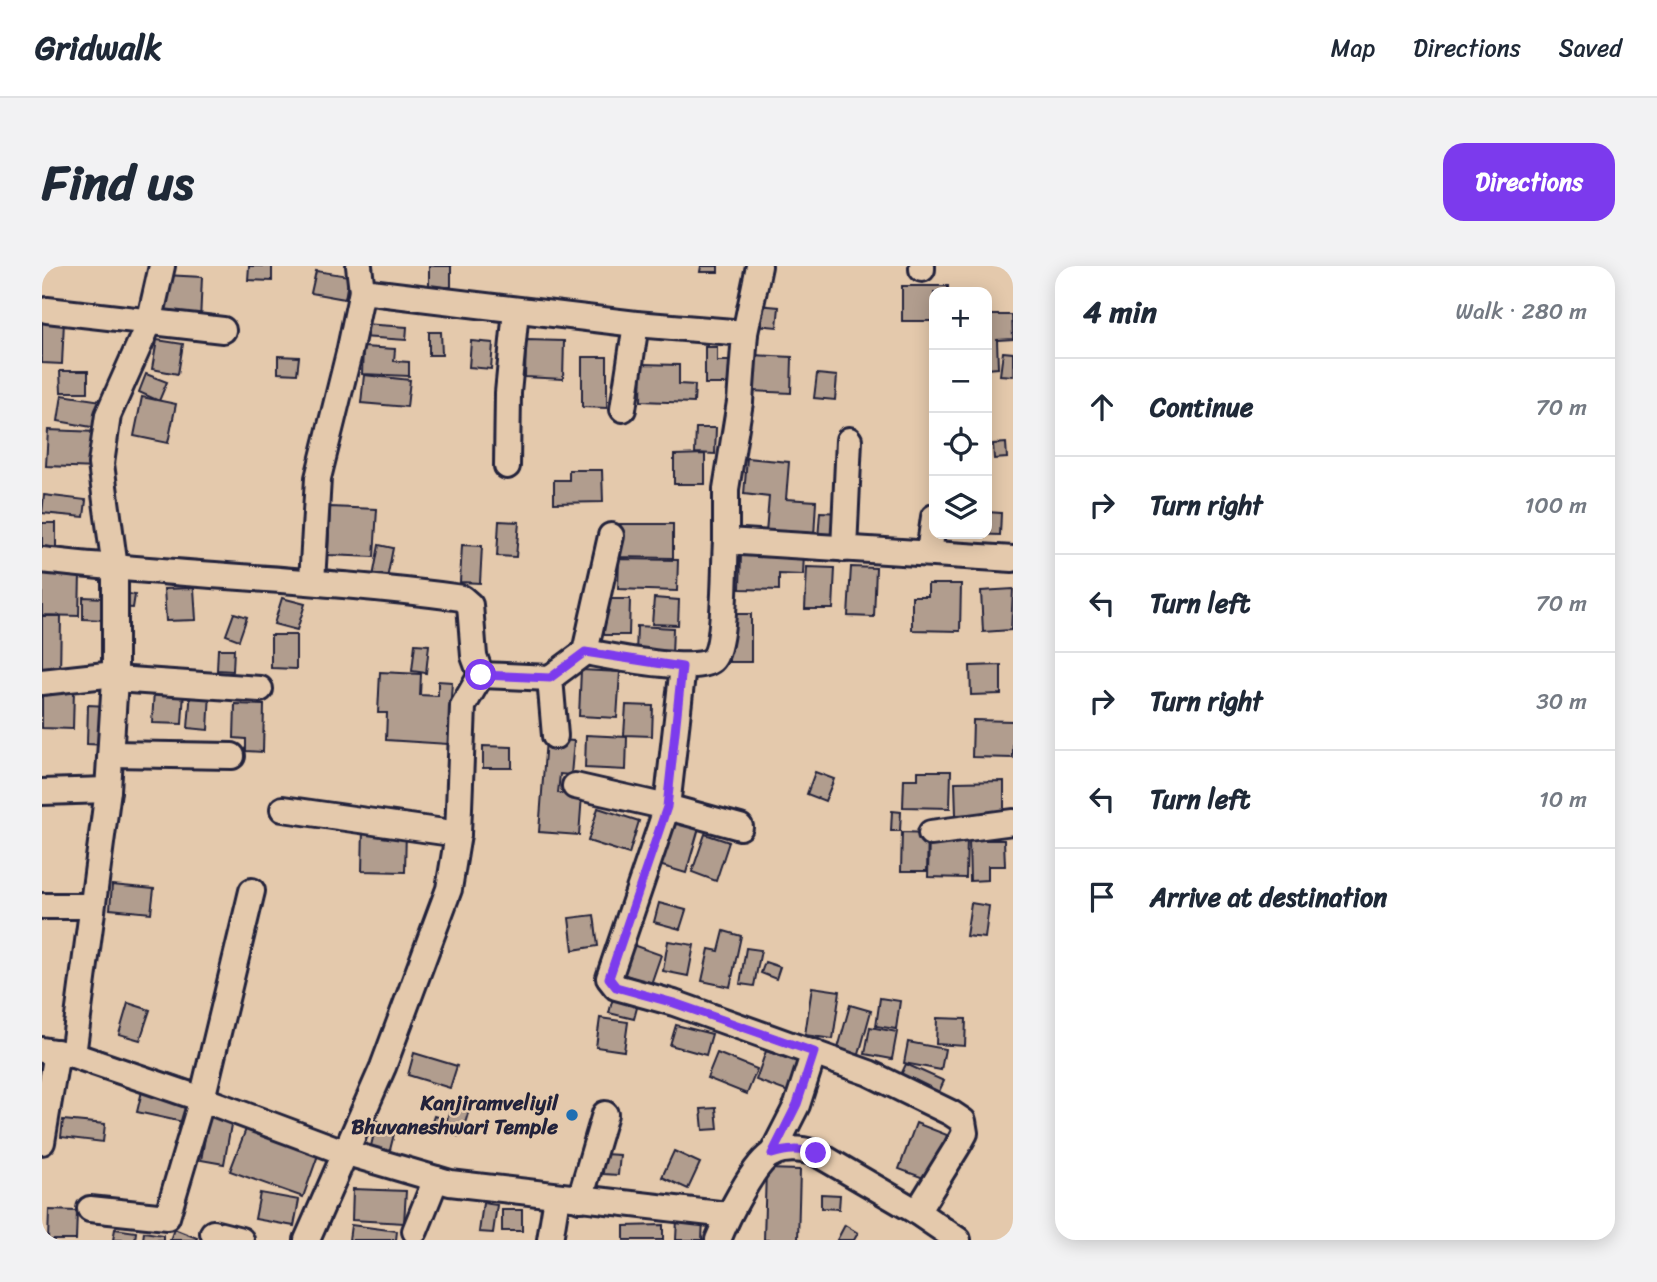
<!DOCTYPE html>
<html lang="en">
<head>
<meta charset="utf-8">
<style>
	body { margin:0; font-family:Sriracha,sans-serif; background:#f2f2f3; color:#1f2937 }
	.controls { position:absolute; right:21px; top:21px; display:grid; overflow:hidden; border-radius:14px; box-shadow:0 4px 18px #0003 }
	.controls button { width:63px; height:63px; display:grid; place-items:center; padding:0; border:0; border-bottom:2px solid #e0e1e3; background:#fff; color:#1f2937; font:35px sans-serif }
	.stop { position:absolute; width:21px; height:21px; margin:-16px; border:5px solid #7c3aed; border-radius:50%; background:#fff }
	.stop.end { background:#7c3aed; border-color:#fff; box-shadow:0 2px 7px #0008 }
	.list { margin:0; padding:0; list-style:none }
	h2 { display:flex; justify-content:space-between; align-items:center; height:91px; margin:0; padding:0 28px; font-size:30px }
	h2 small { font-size:23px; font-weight:400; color:#747a83 }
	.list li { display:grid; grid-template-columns:46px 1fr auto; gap:21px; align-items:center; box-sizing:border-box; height:98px; padding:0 28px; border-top:2px solid #e0e1e3 }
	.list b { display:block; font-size:26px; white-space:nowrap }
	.list em { font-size:23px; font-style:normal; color:#747a83 }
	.icon { flex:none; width:38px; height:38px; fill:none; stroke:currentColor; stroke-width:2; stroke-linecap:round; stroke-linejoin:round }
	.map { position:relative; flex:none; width:971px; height:974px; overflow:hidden; border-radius:21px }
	header { display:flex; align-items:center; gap:42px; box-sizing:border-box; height:98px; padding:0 35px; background:#fff; border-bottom:2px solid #e0e1e3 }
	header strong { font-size:33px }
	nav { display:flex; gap:38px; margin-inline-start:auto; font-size:24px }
	.intro { display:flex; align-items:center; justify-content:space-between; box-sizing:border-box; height:168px; padding:0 42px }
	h1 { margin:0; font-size:49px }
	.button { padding:18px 32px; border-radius:21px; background:#7c3aed; color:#fff; font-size:24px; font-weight:700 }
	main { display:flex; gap:42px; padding:0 42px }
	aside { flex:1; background:#fff; border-radius:21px; box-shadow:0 4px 18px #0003 }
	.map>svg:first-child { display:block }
</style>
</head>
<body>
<header>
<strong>Gridwalk</strong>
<nav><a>Map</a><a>Directions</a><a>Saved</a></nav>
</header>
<div class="intro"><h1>Find us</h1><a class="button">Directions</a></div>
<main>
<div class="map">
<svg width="971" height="974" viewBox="0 0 971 974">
	<rect width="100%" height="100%" fill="#e4c9ac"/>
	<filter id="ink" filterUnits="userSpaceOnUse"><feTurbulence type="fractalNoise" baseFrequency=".0143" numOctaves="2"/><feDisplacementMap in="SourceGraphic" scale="14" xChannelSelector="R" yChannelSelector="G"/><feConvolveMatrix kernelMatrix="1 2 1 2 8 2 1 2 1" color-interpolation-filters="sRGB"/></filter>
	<g filter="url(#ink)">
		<!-- building -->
		<g fill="#b19d8e" stroke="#22223b" stroke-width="2">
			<path d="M207,0H230V15L206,14Z"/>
			<rect x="387" y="0" width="22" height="21"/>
			<path d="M659,0H676V6H658Z"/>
			<path d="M274,5L307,10L303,33L269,27Z"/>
			<path d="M123,9L160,11L158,56L121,55Z"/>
			<path d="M860,20H906V26H892V55H860Z"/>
			<path d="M715,39L737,41L735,61L714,59Z"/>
			<path d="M945,49H970L971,73L955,74L956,102L945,103Z"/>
			<path d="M0,54L22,55L20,98L0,97Z"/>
			<path d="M321,58L365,61L364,74L320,71Z"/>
			<path d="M387,66H399L400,89H387Z"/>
			<path d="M115,74L141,78L136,108L110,103Z"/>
			<path d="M484,74L522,75L521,113L483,111Z"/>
			<path d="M429,75L451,77L449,103L427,101Z"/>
			<path d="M321,81L353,83L352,95L367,96V110L320,108Z"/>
			<path d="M663,81H675V95H693L694,118H663Z"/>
			<path d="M961,86L971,87V110L958,109Z"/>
			<path d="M710,89L750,91L749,127L709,125Z"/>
			<path d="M236,90L257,91L255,108L236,107Z"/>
			<path d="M540,91H565V142L540,141Z"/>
			<path d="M600,98L637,99V118L653,119L652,137L599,135Z"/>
			<path d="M18,105H46V126H19Z"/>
			<path d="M104,108L125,116L117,135L97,126Z"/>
			<path d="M775,108L795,110L793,134L772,132Z"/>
			<path d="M322,109L368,114L365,141L319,137Z"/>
			<path d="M20,129L60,135L55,162L16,155Z"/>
			<path d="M100,131L134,138L126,177L92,170Z"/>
			<path d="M654,162H674L673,188L653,187Z"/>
			<path d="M6,164L56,166L55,202L4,200Z"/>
			<path d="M964,177L965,192L952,193L951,178Z"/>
			<path d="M663,188V218H632V189Z"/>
			<path d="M705,192L747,196L744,233L774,235L772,271L724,267L727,231L702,228Z"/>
			<path d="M527,204H560L561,236L512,237V214H527Z"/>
			<path d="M2,229L44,234L42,251L0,247Z"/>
			<path d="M288,241L335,243L332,291L286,289Z"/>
			<path d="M778,246L801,247L800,274L776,273Z"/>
			<path d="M945,246L959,247L958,269L927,268H945Z"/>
			<path d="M457,255L477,256L474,291L455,290Z"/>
			<rect x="0" y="257" width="14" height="26"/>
			<path d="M576,258H631V292L576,291Z"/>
			<path d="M337,279L351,282L345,313L331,311Z"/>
			<path d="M420,279L440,280L438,317L418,316Z"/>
			<path d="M762,287L761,309L737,308V324L698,323L699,288Z"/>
			<path d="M577,293L636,294L635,325L576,323Z"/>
			<path d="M765,301L793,302L791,343H763Z"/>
			<path d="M809,301L834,302L832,351L806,350Z"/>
			<path d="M0,305L38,307L37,350L0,349Z"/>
			<path d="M886,318H919L918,365L870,364V330H886Z"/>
			<path d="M152,322L154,354L124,355L122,323Z"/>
			<path d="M971,323L969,364L941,366L939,325Z"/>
			<path d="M81,327L93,329L91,342L78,341Z"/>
			<path d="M41,331L62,332V354L41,353Z"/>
			<path d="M240,332L263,338L255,364L232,358Z"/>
			<path d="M612,332L637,334L636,359L610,358Z"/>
			<path d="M563,333H588L587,369H562Z"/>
			<path d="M192,347L205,351L197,374L184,369Z"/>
			<rect x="687" y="348" width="22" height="48"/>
			<path d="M0,350H19L18,409L0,408Z"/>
			<path d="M595,360L631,362L630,390L594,389Z"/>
			<path d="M229,369H254V403L229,402Z"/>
			<path d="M373,378L387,379L384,407L370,405Z"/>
			<path d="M176,383H192L191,405L175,404Z"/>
			<path d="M959,399V428L929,429L928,400Z"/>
			<path d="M539,404L578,406L575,452L537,450Z"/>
			<path d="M338,406L379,408L378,429L396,430V415L410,416L406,478L344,474L345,447H336Z"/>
			<path d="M0,422L32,423L31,463L0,462Z"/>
			<path d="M112,424L142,425L140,458L110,457Z"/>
			<path d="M149,424L168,425L166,464L146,462Z"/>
			<path d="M193,438L222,439L221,486L204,485V473L192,472Z"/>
			<path d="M46,439L66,440L65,479L45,478Z"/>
			<path d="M584,439L611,440L610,470L582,469Z"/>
			<path d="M931,454L971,455V492L930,491Z"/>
			<path d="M544,469L585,471L584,504L543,502Z"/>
			<path d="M504,473L532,475L529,509L518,508L516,527L540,529L537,569L497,566Z"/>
			<path d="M441,480L470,481V502H441Z"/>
			<path d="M876,505H909L908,542L861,541L862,513H876Z"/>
			<path d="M773,506L792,513L783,535L765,528Z"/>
			<path d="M962,515V547L914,549L913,516Z"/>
			<path d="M556,542L597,555L587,588L546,575Z"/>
			<path d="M850,545L859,546L858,565H849Z"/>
			<path d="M630,554L657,562L644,607L617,599Z"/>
			<path d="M321,563L364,564L363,606L320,605Z"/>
			<path d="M860,566L886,567L885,605H859Z"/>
			<path d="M663,568L687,576L674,615L650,606Z"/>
			<path d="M887,571L925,572L924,612L886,611Z"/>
			<path d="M927,574H962L963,600H946V614L928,615Z"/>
			<path d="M70,619L112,623L109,647L68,643Z"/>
			<path d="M617,637L644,644L638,663L612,656Z"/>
			<path d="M929,637L947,640L943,672L924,670Z"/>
			<path d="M552,649L556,680L531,684L527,652Z"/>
			<path d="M682,665L699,670L688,721L660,715L667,683L677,685Z"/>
			<path d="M626,675L652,679L646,710L621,705Z"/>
			<path d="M588,678L619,689L609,718L578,707Z"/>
			<path d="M704,682L719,684L712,720L698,718Z"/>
			<path d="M723,696L738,701L734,713L719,707Z"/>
			<path d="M770,721L798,725L791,773L763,769Z"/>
			<path d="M572,728L597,734L592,753L567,747Z"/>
			<path d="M838,732L858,735L854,763L834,760Z"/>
			<path d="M86,737L108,744L98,774L77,768Z"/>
			<path d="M808,739L829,745L816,792L795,786Z"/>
			<path d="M558,752L586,756L582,785L554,781Z"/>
			<path d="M895,752L924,753L923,780L894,778Z"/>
			<path d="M634,759L670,768L664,789L628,779Z"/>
			<path d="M828,761L855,766L850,793L823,788Z"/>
			<path d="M866,776L903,783L899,804L862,797Z"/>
			<path d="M724,785L763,798L752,828L714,814Z"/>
			<path d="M372,787L415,800L408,822L366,809Z"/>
			<path d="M675,787L715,803L705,828L665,812Z"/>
			<path d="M864,798L902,815L894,832L856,815Z"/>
			<path d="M101,821L146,830L141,856L95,846Z"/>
			<path d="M409,839L427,844L419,871L388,862L392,850L405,854Z"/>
			<path d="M674,842L676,863L661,864L659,843Z"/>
			<path d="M167,849L190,853L182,898L159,894Z"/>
			<path d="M21,854L63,858L61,876L19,871Z"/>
			<path d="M335,855L354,860L347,888L328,884Z"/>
			<path d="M874,857L905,869L887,914L857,903Z"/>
			<path d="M204,863L276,889L261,931L188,905Z"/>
			<path d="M632,885L658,897L646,923L620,911Z"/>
			<path d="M562,888L578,889L576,909L561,908Z"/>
			<path d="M724,903L758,904L756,974H722Z"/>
			<path d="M311,923L364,925L362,957L310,954Z"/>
			<path d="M218,927L257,934L252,960L213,953Z"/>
			<path d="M779,928L798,929L797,943L779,942Z"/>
			<path d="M441,937L455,939L451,967L437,966Z"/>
			<path d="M7,944L35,945L34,974H6Z"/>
			<rect x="460" y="944" width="20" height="21"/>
			<path d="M635,952L661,953L660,974H634Z"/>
			<path d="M309,959L355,965L354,974H307Z"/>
			<path d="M621,959V974H582V960Z"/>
			<path d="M803,959L816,967L812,974H795Z"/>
			<path d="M73,963L94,966L93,974H71Z"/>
			<path d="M132,963L155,972L154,974H128Z"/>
			<path d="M102,966L121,969V974H101Z"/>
		</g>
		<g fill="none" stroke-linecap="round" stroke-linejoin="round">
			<!-- minor casing -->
			<g stroke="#22223b" stroke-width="30">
				<g id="minor">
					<path d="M317,0L320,25L594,58L703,67L698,136L684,223V275"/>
					<path d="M880,3V0"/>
					<path d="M5,44L181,64"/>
					<path d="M703,67L717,0"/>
					<path d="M581,143L594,58"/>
					<path d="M465,200L466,127L474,44"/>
					<path d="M802,283L807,174"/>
					<path d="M887,287L892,251"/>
					<path d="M0,294C140,310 281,313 420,332L428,339L432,390L439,409L508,412L543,386C566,390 658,409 671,393C684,379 682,298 684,275L971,293"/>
					<path d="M270,316L276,212L307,87L320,25"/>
					<path d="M543,386L569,270"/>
					<path d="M641,400L625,541L567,712L574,721L632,737L827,807L909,847L921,855L923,867L917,878L875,946"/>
					<path d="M508,412L513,470"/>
					<path d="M73,413L218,423"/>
					<path d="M0,416L73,408"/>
					<path d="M69,488L190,490"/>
					<path d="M533,520L625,541L698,561"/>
					<path d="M0,526L66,524"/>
					<path d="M241,543L416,568"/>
					<path d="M889,567L971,556"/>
					<path d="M0,640H49"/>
					<path d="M0,784L31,789L160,833L302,886L408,917L686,949"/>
					<path d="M31,789L66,524L73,413V302L59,198L66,149L107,57L120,0"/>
					<path d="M0,876L15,786"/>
					<path d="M730,888L755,839L772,786"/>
					<path d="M538,933L563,848"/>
					<path d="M48,943L125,951L160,833L210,625"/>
					<path d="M373,965L394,913"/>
					<path d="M171,967L199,974"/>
					<path d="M265,974L341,801L407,623L416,568L421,440L439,409"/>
					<path d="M508,974L515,931"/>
					<path d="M676,974C684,954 712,896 731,887C745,881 760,883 774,887L875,946L916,974"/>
				</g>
			</g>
			<!-- minor -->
			<use href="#minor" stroke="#e4c9ac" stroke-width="24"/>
		</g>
	</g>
	<g fill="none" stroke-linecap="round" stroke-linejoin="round" filter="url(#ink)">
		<!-- route -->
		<path stroke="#7c3aed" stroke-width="9" d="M439,409L508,412L543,386L640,401L625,541L567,712L574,721L632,737L772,786L755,838L730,888C746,883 758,883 774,887"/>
	</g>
	<!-- markers -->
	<circle fill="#1f6fb2" stroke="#e4c9ac" stroke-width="2.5" cx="530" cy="849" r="7"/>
	<g text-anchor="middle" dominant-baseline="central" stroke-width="5" stroke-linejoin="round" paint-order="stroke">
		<!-- poi labels -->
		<g font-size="21" font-weight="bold" fill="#22223b" stroke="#e4c9ac" text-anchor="end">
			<text x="516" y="837">Kanjiramveliyil<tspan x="516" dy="24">Bhuvaneshwari Temple</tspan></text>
		</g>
	</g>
</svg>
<div class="controls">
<button>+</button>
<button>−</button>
<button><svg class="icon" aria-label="locate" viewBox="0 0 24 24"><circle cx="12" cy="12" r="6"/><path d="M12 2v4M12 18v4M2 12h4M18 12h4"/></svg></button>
<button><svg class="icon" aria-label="layers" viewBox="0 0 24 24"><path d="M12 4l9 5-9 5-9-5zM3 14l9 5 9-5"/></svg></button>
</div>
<div class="stop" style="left:439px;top:409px"></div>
<div class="stop end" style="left:774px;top:887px"></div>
</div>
<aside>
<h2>4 min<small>Walk · 280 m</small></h2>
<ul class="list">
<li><svg class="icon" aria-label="ahead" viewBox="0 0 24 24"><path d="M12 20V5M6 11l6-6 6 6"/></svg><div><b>Continue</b></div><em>70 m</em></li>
<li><svg class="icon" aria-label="right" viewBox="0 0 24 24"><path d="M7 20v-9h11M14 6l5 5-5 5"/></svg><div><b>Turn right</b></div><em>100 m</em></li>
<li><svg class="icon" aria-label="left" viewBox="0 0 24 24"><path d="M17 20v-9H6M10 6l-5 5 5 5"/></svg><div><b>Turn left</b></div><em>70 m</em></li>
<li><svg class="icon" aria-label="right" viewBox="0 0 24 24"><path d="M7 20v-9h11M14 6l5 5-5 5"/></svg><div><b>Turn right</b></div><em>30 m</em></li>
<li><svg class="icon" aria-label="left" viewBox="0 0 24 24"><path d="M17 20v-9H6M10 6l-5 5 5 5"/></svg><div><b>Turn left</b></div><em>10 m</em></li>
<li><svg class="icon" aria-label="arrive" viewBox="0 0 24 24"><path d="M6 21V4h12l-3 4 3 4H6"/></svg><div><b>Arrive at destination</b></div></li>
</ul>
</aside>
</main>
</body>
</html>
